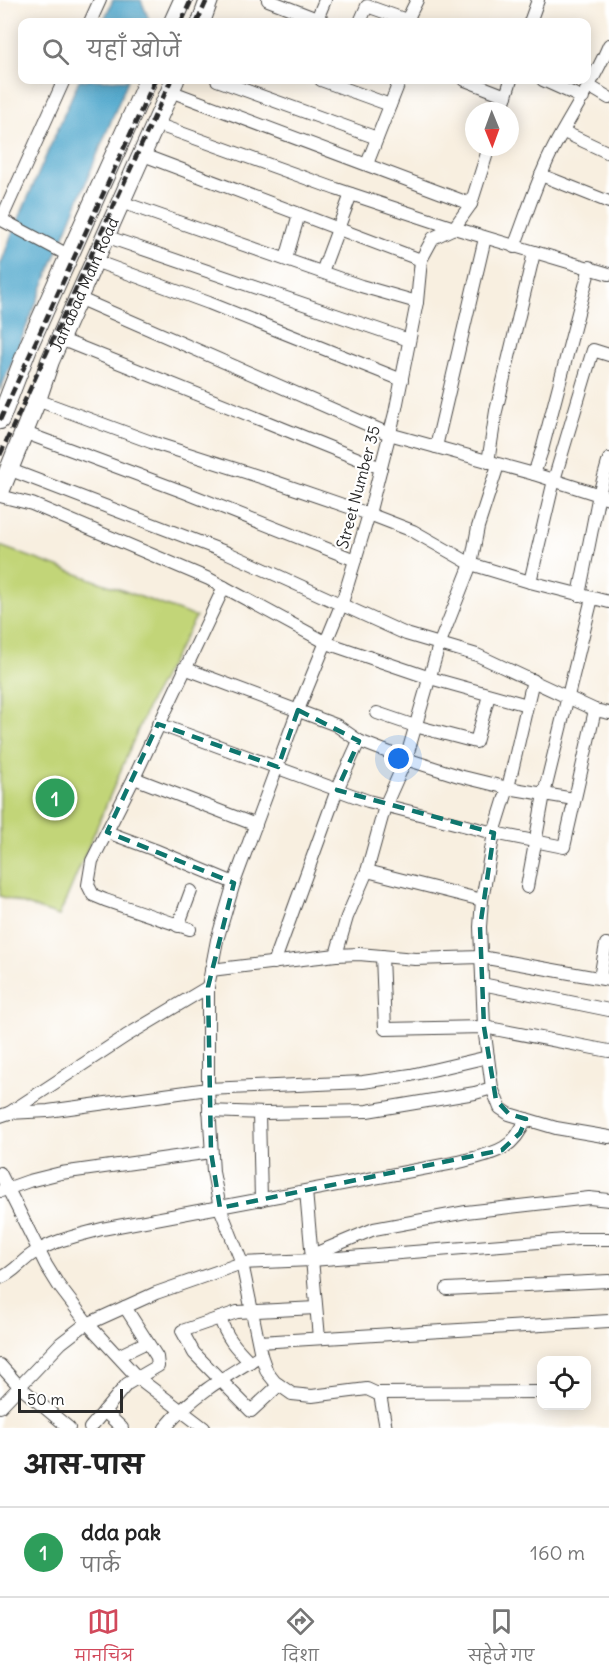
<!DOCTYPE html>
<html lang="hi">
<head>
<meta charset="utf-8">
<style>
	body { margin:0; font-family:Delius,"Playpen Sans Deva",sans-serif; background:#f2f2f2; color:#222 }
	.controls { position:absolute; right:18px; bottom:18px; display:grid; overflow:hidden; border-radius:12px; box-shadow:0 3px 15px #0003 }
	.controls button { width:54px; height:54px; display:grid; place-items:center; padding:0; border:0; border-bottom:2px solid #e0e0e0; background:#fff; color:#222; font:30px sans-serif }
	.compass { position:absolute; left:465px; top:102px; width:54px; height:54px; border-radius:50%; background:#fff; box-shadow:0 3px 15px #0003; rotate:179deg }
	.scale { position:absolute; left:18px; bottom:15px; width:105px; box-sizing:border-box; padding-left:6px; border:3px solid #2b2b2b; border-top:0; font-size:16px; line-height:21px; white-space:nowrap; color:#2b2b2b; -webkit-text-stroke:4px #fff; paint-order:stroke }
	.you { position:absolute; left:399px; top:759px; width:21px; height:21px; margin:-15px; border:4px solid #fff; border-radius:50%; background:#1a73e8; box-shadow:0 0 0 9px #1a73e833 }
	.badge { display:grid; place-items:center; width:39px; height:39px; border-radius:50%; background:#d1495b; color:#fff; font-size:20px; font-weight:700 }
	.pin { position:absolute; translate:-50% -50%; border:3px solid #fff; box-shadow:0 2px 6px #0006 }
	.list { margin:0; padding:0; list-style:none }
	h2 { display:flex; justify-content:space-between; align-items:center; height:78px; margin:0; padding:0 24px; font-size:26px }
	h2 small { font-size:20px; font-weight:400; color:#767676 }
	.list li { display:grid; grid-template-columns:39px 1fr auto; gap:18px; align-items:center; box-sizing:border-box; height:90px; padding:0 24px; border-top:2px solid #e0e0e0 }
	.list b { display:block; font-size:22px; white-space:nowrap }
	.list p { margin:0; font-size:20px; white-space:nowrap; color:#767676 }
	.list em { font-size:20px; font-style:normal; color:#767676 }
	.icon { flex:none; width:33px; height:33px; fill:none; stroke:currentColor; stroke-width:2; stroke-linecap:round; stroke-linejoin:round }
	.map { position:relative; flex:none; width:609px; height:1428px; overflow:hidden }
	.search { position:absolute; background:#fff; box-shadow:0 3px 15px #0003; left:18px; right:18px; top:18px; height:66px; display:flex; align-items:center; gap:15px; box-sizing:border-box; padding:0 21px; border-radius:12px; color:#767676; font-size:22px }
	.sheet { height:168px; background:#fff }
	nav { display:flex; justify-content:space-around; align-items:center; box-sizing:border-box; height:84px; border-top:2px solid #e0e0e0; background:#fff; font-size:16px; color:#767676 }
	nav a { display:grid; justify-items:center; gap:3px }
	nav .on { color:#d1495b }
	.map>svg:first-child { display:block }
</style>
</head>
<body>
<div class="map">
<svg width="609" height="1428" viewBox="0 0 609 1428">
	<rect width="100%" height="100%" fill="#fff"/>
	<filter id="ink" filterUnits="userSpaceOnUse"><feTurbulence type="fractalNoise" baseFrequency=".0167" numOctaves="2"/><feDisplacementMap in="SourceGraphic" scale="12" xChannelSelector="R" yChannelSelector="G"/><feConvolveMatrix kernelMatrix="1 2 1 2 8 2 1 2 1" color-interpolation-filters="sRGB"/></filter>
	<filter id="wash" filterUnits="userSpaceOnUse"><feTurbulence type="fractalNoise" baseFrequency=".008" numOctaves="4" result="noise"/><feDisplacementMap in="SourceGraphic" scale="24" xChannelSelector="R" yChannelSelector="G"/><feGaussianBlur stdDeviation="1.35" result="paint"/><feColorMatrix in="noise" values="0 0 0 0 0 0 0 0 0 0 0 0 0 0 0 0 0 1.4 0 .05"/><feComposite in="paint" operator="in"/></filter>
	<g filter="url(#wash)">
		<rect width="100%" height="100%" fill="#f8efe0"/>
		<!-- green -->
		<path fill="#c2d578" stroke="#768052" stroke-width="1.5" d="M0,546L196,617L151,699L59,916L0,896Z"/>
		<!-- water -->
		<g fill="#4fa7cc" stroke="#3d697c" stroke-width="1.5">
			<path d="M113,0H141L150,22H103Z"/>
			<path d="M79,80H128L0,391V266L10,239Z"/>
		</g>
	</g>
	<g filter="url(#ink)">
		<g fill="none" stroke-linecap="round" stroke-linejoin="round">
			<!-- minor casing -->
			<g stroke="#4a4846" stroke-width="14">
				<g id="minor">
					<path d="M268,0L325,22"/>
					<path d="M317,19L325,0"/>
					<path d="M90,22L100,0"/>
					<path d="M360,22L367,6L412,22"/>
					<path d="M406,22L417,0"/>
					<path d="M530,22L538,0"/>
					<path d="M217,80L377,138"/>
					<path d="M321,80L390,105"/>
					<path d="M465,80L506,96"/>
					<path d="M543,80L583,98"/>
					<path d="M589,86L609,98"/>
					<path d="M170,91L471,204"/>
					<path d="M501,111L511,80"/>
					<path d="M156,124L336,189L454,228L609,274"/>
					<path d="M564,132L609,153"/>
					<path d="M143,155L421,260"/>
					<path d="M367,164L400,80"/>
					<path d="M541,175L609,202"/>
					<path d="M121,202L361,286L417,302"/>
					<path d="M0,219L70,256"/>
					<path d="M1,220L64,80"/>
					<path d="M454,228L471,204L489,147"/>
					<path d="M105,236L409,340"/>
					<path d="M514,247C527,214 537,179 554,147C572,113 594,81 609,45"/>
					<path d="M286,259L299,214"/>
					<path d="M95,261L209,303L402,380"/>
					<path d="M322,272L351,194"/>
					<path d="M78,298L389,434L534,474L609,498"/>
					<path d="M60,339L381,468"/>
					<path d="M37,400L151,442L270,480L369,514L413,531L471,564L530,582L609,602"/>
					<path d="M23,432L184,492L355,560"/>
					<path d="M436,447L485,238"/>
					<path d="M488,462L496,411L534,253"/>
					<path d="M8,469L228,553L406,634L477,655L595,710L609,713"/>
					<path d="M534,474L542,450L590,267"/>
					<path d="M0,496L32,504L209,579L327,643L430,678L527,705"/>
					<path d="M530,582L554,480L593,350L609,355"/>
					<path d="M579,595L599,494L609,459"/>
					<path d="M184,668L336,725L359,741L406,759L459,776L508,788L574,799"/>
					<path d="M533,680L508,788L494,833L482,900L480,927L484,1027L492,1088L500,1108L509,1114L556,1128L609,1137"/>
					<path d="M377,713L415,726L476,742L489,695"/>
					<path d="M158,724L368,801L494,833L564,847L595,710"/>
					<path d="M134,778L256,825"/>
					<path d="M107,832L155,850L234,883"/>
					<path d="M367,871L482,900"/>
					<path d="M527,887L544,794L592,598"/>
					<path d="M178,926L191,891"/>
					<path d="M190,929L105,900L93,895L88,885L92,861L134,778L224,587"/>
					<path d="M336,955L347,917L367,871L385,806L406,759L439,645L471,564L478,527L498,465"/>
					<path d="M382,956L385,1029L484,1027L609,1051"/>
					<path d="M274,963L337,790L359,741"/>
					<path d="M211,970L336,955L359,954L415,959L481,957L609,980"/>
					<path d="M600,978L606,944L609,945"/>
					<path d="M482,984L609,1010"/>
					<path d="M209,1111L265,1113L367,1111L475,1093L492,1088"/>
					<path d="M9,1113L48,1111L208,1089L363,1082L411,1075L488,1057"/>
					<path d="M259,1113L261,1200"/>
					<path d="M0,1116L9,1113L126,1036L208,987"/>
					<path d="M0,1173L46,1265L59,1286L88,1324L137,1377L204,1428"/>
					<path d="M1,1191L29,1181L61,1173L211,1152"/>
					<path d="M306,1191L319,1338"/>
					<path d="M312,1255L374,1229L466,1212L589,1198L609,1200"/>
					<path d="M0,1278C14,1273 22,1260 34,1253C54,1240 80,1235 102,1229L459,1162C492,1153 512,1153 526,1119"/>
					<path d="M447,1289L609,1281"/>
					<path d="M220,1318C226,1337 236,1348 250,1362"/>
					<path d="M259,1342L609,1321"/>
					<path d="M118,1356L147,1342"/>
					<path d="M0,1365L19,1386L69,1428"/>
					<path d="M279,1385L251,1411L194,1353L182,1331L237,1312L316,1308"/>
					<path d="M376,1393L538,1392"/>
					<path d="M0,1407L61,1343L83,1326L156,1293L242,1263L312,1260L578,1239H609"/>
					<path d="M104,1411L122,1428"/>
					<path d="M90,1428L127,1384L158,1366L157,1357L125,1307"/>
					<path d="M165,1428C191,1396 226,1376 261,1355"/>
					<path d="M386,1428L380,1395L367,1389L312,1396L292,1394L275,1382L267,1372L261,1355L242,1263L220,1208L213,1172L208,1089V987L217,940L234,883L298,710L342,603L369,514L395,413L417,302L421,260L433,238L454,228"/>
				</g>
			</g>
			<!-- secondary casing -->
			<g stroke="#4a4846" stroke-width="20">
				<g id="secondary">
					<path d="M173,22L183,0"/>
					<path d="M201,22L209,0"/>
					<path d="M0,420L29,345L148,80"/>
					<path id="s1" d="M0,492L37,400L50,361L175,80"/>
				</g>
			</g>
			<!-- minor -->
			<use href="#minor" stroke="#fff" stroke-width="12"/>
			<!-- secondary -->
			<use href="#secondary" stroke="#fff" stroke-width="18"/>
			<!-- rail -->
			<g stroke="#2b2b2b" stroke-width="4.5" stroke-dasharray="9 4.5" stroke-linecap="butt">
				<path d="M181,22L191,0"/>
				<path d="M197,22L207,0"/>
				<path d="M0,420L155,80"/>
				<path d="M0,455L171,80"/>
			</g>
		</g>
	</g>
	<!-- marked area -->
	<path fill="none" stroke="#0f766e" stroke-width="4.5" stroke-dasharray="12 8" stroke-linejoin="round" d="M298,710L359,741L337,790L494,833L480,927L484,1027L496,1100L509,1114L526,1119L520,1133L502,1150L220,1208L211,1152L208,987L234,883L107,832L158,724L278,767Z"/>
	<g text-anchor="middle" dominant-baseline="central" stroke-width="4.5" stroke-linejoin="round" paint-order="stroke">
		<!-- street labels -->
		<g font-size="16" fill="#2b2b2b" stroke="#fff">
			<text stroke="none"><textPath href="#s1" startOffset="224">Jafrabad Main Road</textPath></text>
			<text transform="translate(358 487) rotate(-75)">Street Number 35</text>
		</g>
	</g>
</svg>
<div class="controls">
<button><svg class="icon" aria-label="locate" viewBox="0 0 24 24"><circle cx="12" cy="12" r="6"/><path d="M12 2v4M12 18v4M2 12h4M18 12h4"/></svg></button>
</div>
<svg class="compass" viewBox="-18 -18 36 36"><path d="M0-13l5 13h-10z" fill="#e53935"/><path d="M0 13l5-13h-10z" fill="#767676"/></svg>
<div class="scale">50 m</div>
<div class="you"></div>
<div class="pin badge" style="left:55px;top:798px;background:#2e9e5b">1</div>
<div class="search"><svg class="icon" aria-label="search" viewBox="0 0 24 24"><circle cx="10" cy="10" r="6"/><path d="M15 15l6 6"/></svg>यहाँ खोजें</div>
</div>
<section class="sheet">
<h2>आस-पास<small></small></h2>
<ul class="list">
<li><span class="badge" style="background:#2e9e5b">1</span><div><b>dda pak</b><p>पार्क</p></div><em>160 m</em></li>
</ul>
</section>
<nav>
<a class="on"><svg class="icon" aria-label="map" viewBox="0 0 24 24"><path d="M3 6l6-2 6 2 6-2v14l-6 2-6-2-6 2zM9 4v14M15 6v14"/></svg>मानचित्र</a>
<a><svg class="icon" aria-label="directions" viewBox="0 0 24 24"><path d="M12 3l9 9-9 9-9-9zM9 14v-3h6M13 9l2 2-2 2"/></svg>दिशा</a>
<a><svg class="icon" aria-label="saved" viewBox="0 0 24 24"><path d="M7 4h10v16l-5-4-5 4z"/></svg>सहेजे गए</a>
</nav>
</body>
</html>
